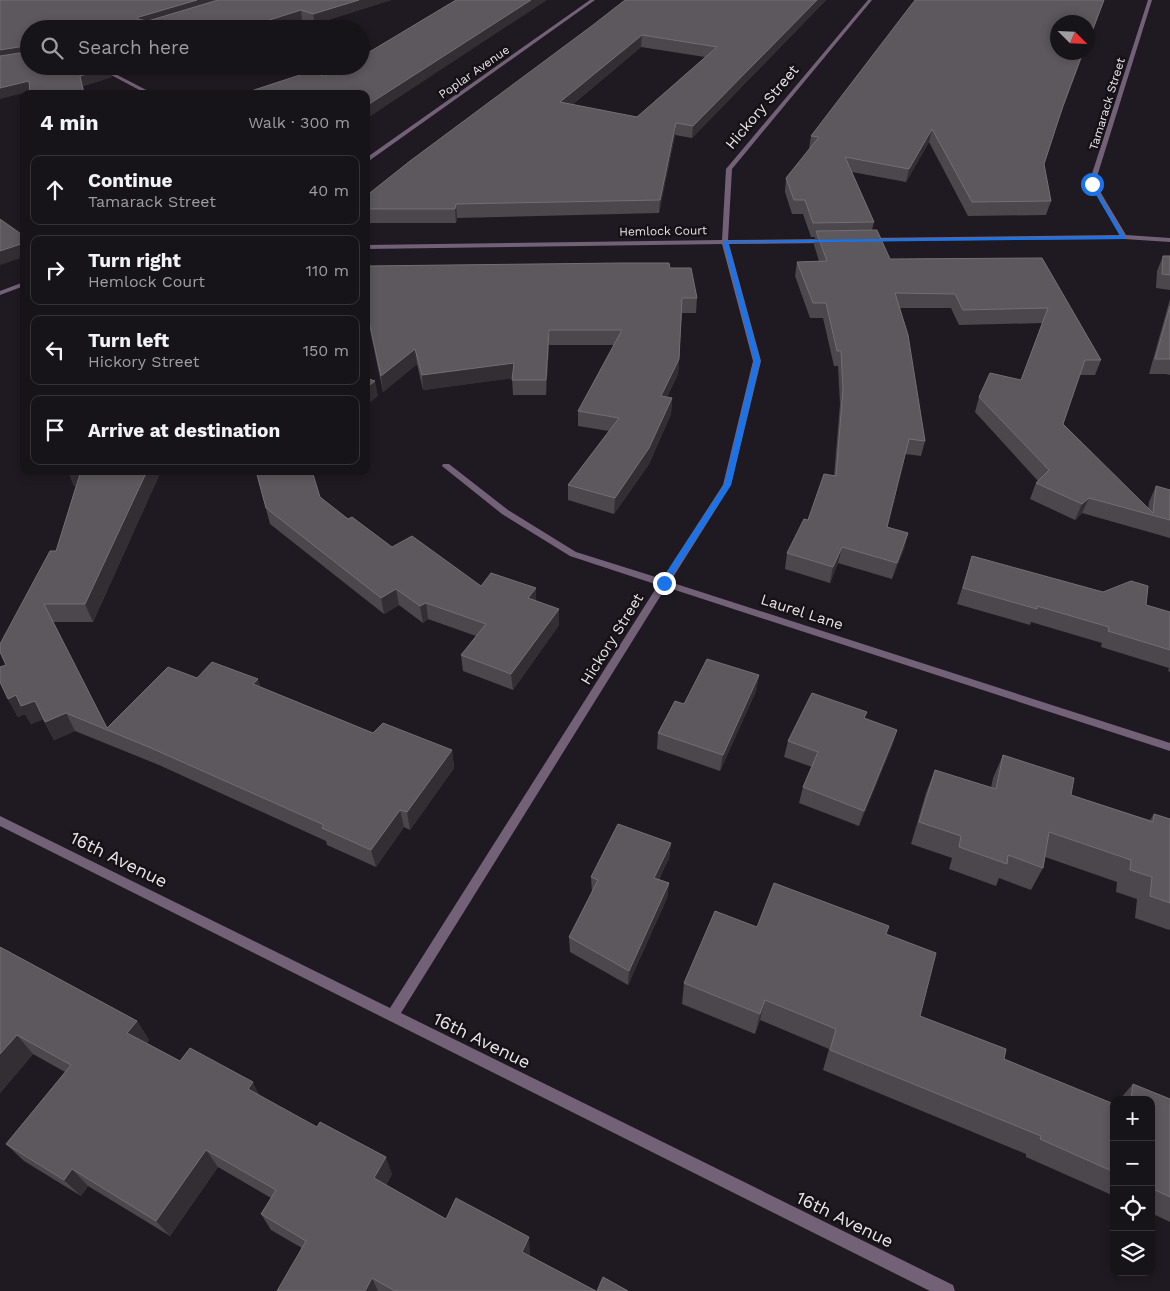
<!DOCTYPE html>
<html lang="en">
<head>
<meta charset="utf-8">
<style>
	body { margin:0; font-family:"Work Sans",sans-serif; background:#242126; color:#f1f3f6 }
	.controls { position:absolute; right:15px; bottom:15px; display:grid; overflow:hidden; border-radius:10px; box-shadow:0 2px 8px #0003 }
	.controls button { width:45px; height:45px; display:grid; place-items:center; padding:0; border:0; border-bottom:1px solid #363338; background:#171419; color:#f1f3f6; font:25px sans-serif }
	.compass { position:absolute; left:1050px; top:15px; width:45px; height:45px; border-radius:50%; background:#171419; box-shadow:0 2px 8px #0003; rotate:114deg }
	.stop { position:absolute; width:15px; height:15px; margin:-11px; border:4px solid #1a73e8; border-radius:50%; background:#fff }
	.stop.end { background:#1a73e8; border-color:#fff; box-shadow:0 1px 5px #0008 }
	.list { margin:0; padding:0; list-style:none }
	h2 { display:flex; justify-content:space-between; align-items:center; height:65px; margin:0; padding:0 20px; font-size:21px }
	h2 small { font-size:16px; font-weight:400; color:#9e9ea2 }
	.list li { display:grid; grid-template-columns:32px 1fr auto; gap:15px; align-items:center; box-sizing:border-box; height:70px; margin:0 10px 10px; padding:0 10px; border:1px solid #363338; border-radius:10px }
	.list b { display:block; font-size:19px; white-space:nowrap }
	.list p { margin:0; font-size:16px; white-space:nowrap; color:#9e9ea2 }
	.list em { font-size:16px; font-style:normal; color:#9e9ea2 }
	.icon { flex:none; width:28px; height:28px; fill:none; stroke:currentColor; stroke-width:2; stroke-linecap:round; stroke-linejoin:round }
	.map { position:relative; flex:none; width:1170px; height:1291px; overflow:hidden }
	.search { position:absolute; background:#171419; box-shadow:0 2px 8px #0003; left:20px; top:20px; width:350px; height:55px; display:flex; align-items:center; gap:12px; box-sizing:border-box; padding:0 18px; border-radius:28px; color:#9e9ea2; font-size:19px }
	.panel { position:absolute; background:#171419; box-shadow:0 2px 8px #0003; left:20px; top:90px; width:350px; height:385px; border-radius:10px }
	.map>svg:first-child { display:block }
</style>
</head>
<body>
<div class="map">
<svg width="1170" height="1291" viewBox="0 0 1170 1291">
	<rect width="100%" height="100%" fill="#1f1a21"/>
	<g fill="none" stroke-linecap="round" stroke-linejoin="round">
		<!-- street -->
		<g fill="#736178" fill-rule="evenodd">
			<path d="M590,0H595L366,163V158Z"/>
			<path d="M868,0H872L732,169L728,240L827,239L830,241L827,243L729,244L761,361L731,485L670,582L1170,743V751L666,587L401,1013L953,1285L955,1291H930L0,826V816L390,1008L658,585L570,556L502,514L442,466L443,464H449L508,510L576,552L662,579L723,485L753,361L722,244L366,249V245L722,240L726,169Z"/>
			<path d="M1148,0H1152L1095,183L1126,235L1170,238V242L1124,239L867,241V239L869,238L1120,235L1089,183Z"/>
			<path d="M94,66H100L154,94H147Z"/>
			<path d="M24,282V286L0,295V291Z"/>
		</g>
	</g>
	<!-- wall -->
	<g fill="#4c474d" fill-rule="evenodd">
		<path d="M0,0H391L315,24L302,20L276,29H29V66H147L121,75L109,69L112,77L83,86L85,94H30Z"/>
		<path d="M826,0L692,138L675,135L659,213L457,218L456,223H366V196L593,25ZM641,47L705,57L637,117L572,105Z"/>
		<path d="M1104,0L1088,44V22L1058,52H1084L1059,118L1044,165L1051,201L1046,215L968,216L929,142L906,182L852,172L874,222L872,230L890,259L1042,258L1101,360L1095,375H1079L1063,424L1148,509L1149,502L1156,486L1170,490V538L1082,513L1075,520L1030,499L1036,483L1038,481L975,412L979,397L1021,380L1043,323L959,325L951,308H900L925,441L921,456L905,454L887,527L908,533L904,549L892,579L838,563L830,583L785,569L787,553L808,520L834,476L840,404L838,366H834L823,318H810L795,276L797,262L819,261L814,245L815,237H811L803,214H792L785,192L786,178L809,149L811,136Z"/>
		<path d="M1163,256H1170V290L1156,288L1157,271Z"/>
		<path d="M366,266L670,268L697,298L696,313H682L678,374L667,397L672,398L671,414L649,464L614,514L568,500V485L609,431L578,426V411L614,345H549L546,395H513L512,378L423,390L417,364L383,392L366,311Z"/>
		<path d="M1170,299V375L1166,374H1149Z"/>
		<path d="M68,471H161L93,622H53L107,728L197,678L261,687L373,733L452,750L454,768L410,830L404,827L376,867L327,845L326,841L159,765L75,731L54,740L43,719L31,724L25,714L18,717L8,699L6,665L56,551L76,485L74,486Z"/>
		<path d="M256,471L320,497L348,519L392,547L481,586L536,588V601L559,609V625L513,690L463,671L461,655L476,636L428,619L423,623L399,605L384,614L270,524Z"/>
		<path d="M972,556L1170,612V672L1168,671L1169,668L1101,647L1102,643L1031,622L1030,625L957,604Z"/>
		<path d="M759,675L756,691L720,771L657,749L658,733L684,704Z"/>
		<path d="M865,719L897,730L892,746L859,826L799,803L803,787L812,767L784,757L788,741Z"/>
		<path d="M1003,755L1071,795L1150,820L1154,814L1170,819V929L1169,930L1135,918L1137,899L1116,892L1117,882L1045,857L1043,868L1031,890L999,878L996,886L949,869L952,858L911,844L926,793L935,770L991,788L993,778Z"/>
		<path d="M671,843L669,858L659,879L669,883L667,898L628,985L570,952L569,937L592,893L591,877Z"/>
		<path d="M757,927L886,934L920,1016L1004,1059L1114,1104V1196L1026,1157V1154L823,1070L829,1049L760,1020L755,1034L682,1004L684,983Z"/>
		<path d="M0,947L137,1021L149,1040L147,1043L180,1061L259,1095L392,1174L386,1185L446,1219L530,1253L529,1255L596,1291H277L302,1248L271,1230L261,1214L271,1198L218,1167L170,1236L88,1186L81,1196L24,1161L6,1144L65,1072L33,1054L0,1093Z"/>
		<path d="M1133,1084L1170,1099V1222L1151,1213V1100H1119Z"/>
	</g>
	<!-- shaded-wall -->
	<g fill="#332e34">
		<path d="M197,0H232L140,29L137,19L139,17Z"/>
		<path d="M359,0H391L315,24L313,14Z"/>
		<path d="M531,0H547L366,119V106Z"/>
		<path d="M817,0H826L692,138L693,126Z"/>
		<path d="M1104,0L1088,44V42Z"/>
		<path d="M301,10L302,20L276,29H241Z"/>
		<path d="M642,35L641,47L560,115V102Z"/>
		<path d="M25,46L29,56L0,62V50Z"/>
		<path d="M1083,52H1084L1059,118L1040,177L1063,106Z"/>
		<path d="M118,66H147L121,75Z"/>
		<path d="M109,67L112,77L83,86L85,94H84L80,76Z"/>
		<path d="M29,81L32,91L0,99V88Z"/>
		<path d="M676,123L675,135L659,213L660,200Z"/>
		<path d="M932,129L929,142L906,182L909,169Z"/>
		<path d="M456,204L457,218L456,223L455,209Z"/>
		<path d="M24,243V257L0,265V251Z"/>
		<path d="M549,330V345L546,395V380Z"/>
		<path d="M415,349L417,364L383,392L381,376Z"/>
		<path d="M679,359L678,374L660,412L661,396Z"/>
		<path d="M514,363L515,378L423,390L422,375Z"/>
		<path d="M375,381L378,396L366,406V388Z"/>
		<path d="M672,398L671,414L649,464L614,514L615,498Z"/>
		<path d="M68,471H85L90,483L74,486Z"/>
		<path d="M147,471H161L93,622L85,604Z"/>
		<path d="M1089,498L1082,513L1075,520L1082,504Z"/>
		<path d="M908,533L904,549L892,579L897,563Z"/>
		<path d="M842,547L838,563L830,583L833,567Z"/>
		<path d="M536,588V604L528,598Z"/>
		<path d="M396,589L399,605L384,614L381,598Z"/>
		<path d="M426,603L428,619L423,623L420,606Z"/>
		<path d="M559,609V625L513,690L511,674Z"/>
		<path d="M759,675L756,691L720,771L723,755Z"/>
		<path d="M258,679L264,697L253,684Z"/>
		<path d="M16,695L35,701L45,719L31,724L25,714L18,717L8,699Z"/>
		<path d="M66,713L75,731L54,740L45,722Z"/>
		<path d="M897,730L892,746L859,826L864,811Z"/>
		<path d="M452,750L454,768L410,830L407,812Z"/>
		<path d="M400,810L404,827L376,867L371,850Z"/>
		<path d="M671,843L669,858L653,893L654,878Z"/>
		<path d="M669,883L667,898L628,985L629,971Z"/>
		<path d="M765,1000L760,1020L755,1034L760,1014Z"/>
		<path d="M137,1021L149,1040L140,1052L127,1033Z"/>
		<path d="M17,1035L33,1054L0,1093V1054Z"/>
		<path d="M253,1082L262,1101L248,1089Z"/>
		<path d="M206,1150L218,1167L170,1236L156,1221Z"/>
		<path d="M386,1157L392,1174L380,1195L374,1178Z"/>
		<path d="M72,1169L88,1186L81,1196L64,1180Z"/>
		<path d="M529,1237L530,1253L524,1266L522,1252Z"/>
		<path d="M372,1278L378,1291H365Z"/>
	</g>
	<!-- building -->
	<g fill="#5c585d" stroke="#726e73" fill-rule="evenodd">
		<path d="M0,0H197L139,17L137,19L148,21L218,0H359L313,14L301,10L241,29H29V66L109,67L80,76L84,94H30L29,81L0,88V56L26,52L27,48L25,46L0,50Z"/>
		<path d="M456,0H531L366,106V94H242L309,72L325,76L345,66H361V57Z"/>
		<path d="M625,0H817L693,126L676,123L660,200L456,204L455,209H366V196L410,161L593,25ZM642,35L717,47L637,117L560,102Z"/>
		<path d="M915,0H1104L1088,42V22H1058V52H1083L1063,106L1044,164L1051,201L972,202L932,129L909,169L845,157L874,222L813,223L805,200H794L786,178L819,137L811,136Z"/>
		<path d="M0,219L24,236V243L0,251Z"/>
		<path d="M877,230L890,259L1042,258L1101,360H1085L1063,424L1153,513L1156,486L1170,490V520L1089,498L1082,504L1036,483L1049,470L979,397L990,373L1021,380L1048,308L963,310L955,294L895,293L908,335L925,441L909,439L887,527L908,533L897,563L842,547L833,567L787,553L804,519L808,520L824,474L836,476L843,389L841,351H837L826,303H813L797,262L827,261L816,231Z"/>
		<path d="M1163,256H1170V275L1162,274Z"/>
		<path d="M620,263H669L670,268H691L697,298H682L679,359L661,396L672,398L649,448L615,498L568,485L619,418L578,411L622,330H549L546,380H512L514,363L422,375L415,349L381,376L366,307V266Z"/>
		<path d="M1170,306V359H1155Z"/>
		<path d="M366,378L375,381L366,388Z"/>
		<path d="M81,471H147L85,604H44L107,728L168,667L197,678L212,662L258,679L253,684L373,733L383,723L452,750L407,812L400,810L371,850L322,828L324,825L151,748L66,713L45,722L35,701L21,706L16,695L8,699L0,682V667L6,665L0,652V644L50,551H56Z"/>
		<path d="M256,471H312L320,497L348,519L352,517L392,547L412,536L481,586L491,573L536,588L528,598L559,609L511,674L461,655L486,624L426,603L420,606L396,589L381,598L266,508Z"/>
		<path d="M972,556L1103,592L1131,581L1148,586L1146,605L1170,612V650L1108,631L1109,627L1037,606V609L963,588Z"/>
		<path d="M707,659L759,675L723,755L658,733L675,701L684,704Z"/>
		<path d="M812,693L867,712L864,718L897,730L864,811L803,787L818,752L788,741Z"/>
		<path d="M1003,755L1074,778L1071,795L1153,822L1154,814L1170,819V903L1150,896L1152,877L1130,870L1131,860L1049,832L1043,868L1008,855L1007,864L959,847L961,836L919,822L935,770L996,789Z"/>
		<path d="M618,824L671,843L654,878L669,883L629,971L569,937L598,880L591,877Z"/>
		<path d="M774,883L889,926L886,934L936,953L920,1016L1006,1049L1004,1059L1114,1104V1172L1040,1139L1041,1136L830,1050L836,1029L765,1000L760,1014L684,983L715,911L757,927Z"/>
		<path d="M0,947L137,1021L127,1033L180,1061L190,1048L253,1082L248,1089L317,1127L320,1122L386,1157L374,1178L446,1219L456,1198L529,1237L522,1252L596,1291H395L372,1278L365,1291H277L306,1241L261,1214L276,1190L206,1150L156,1221L72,1169L64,1180L6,1144L71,1065L17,1035L0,1054Z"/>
		<path d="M1133,1084L1170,1099V1197L1151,1188V1100H1131Z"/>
		<path d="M603,1277L628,1291H597Z"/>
	</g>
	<!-- route -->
	<path fill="#1a73e8" d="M1092,182L1126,239L728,243L760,361L731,485L666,585H661V581L724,485L754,361L723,241L1120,236L1090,184Z"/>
	<g text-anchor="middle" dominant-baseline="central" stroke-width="5" stroke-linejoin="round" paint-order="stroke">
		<!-- far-street labels -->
		<g font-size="12" fill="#e7e4e8" stroke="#161117">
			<text transform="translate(474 72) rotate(-35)">Poplar Avenue</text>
			<text transform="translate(1107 104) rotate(-73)">Tamarack Street</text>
			<text transform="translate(663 231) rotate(-1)">Hemlock Court</text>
		</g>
		<!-- street labels -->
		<g font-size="15" fill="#e7e4e8" stroke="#161117">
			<text transform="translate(762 107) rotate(-50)">Hickory Street</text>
			<text transform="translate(802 612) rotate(18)">Laurel Lane</text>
			<text transform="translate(612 639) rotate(-58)">Hickory Street</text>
		</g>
		<!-- near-street labels -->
		<g font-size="18" fill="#e7e4e8" stroke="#161117">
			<text transform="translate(119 859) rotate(26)">16th Avenue</text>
			<text transform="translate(482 1040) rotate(26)">16th Avenue</text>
			<text transform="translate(845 1219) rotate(26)">16th Avenue</text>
		</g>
	</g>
</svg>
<div class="controls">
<button>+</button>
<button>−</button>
<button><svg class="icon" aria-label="locate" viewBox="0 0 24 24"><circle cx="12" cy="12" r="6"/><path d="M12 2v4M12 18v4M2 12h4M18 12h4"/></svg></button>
<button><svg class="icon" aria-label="layers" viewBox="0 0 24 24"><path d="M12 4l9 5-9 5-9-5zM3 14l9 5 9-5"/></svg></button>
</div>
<svg class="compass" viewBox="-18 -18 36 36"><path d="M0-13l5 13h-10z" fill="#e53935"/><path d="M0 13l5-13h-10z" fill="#9e9ea2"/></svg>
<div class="stop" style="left:1092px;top:184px"></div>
<div class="stop end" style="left:664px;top:583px"></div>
<div class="search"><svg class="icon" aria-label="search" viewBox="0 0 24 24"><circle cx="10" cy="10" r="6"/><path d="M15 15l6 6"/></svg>Search here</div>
<section class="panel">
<h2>4 min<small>Walk · 300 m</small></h2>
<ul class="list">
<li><svg class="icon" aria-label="ahead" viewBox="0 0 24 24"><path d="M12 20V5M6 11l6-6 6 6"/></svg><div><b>Continue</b><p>Tamarack Street</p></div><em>40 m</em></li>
<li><svg class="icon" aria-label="right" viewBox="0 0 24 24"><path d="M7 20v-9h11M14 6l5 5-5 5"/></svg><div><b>Turn right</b><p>Hemlock Court</p></div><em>110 m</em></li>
<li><svg class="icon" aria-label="left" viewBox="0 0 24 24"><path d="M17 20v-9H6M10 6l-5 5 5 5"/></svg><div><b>Turn left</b><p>Hickory Street</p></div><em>150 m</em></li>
<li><svg class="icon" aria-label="arrive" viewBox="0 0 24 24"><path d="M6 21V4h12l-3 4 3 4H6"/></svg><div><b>Arrive at destination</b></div></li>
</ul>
</section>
</div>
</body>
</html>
